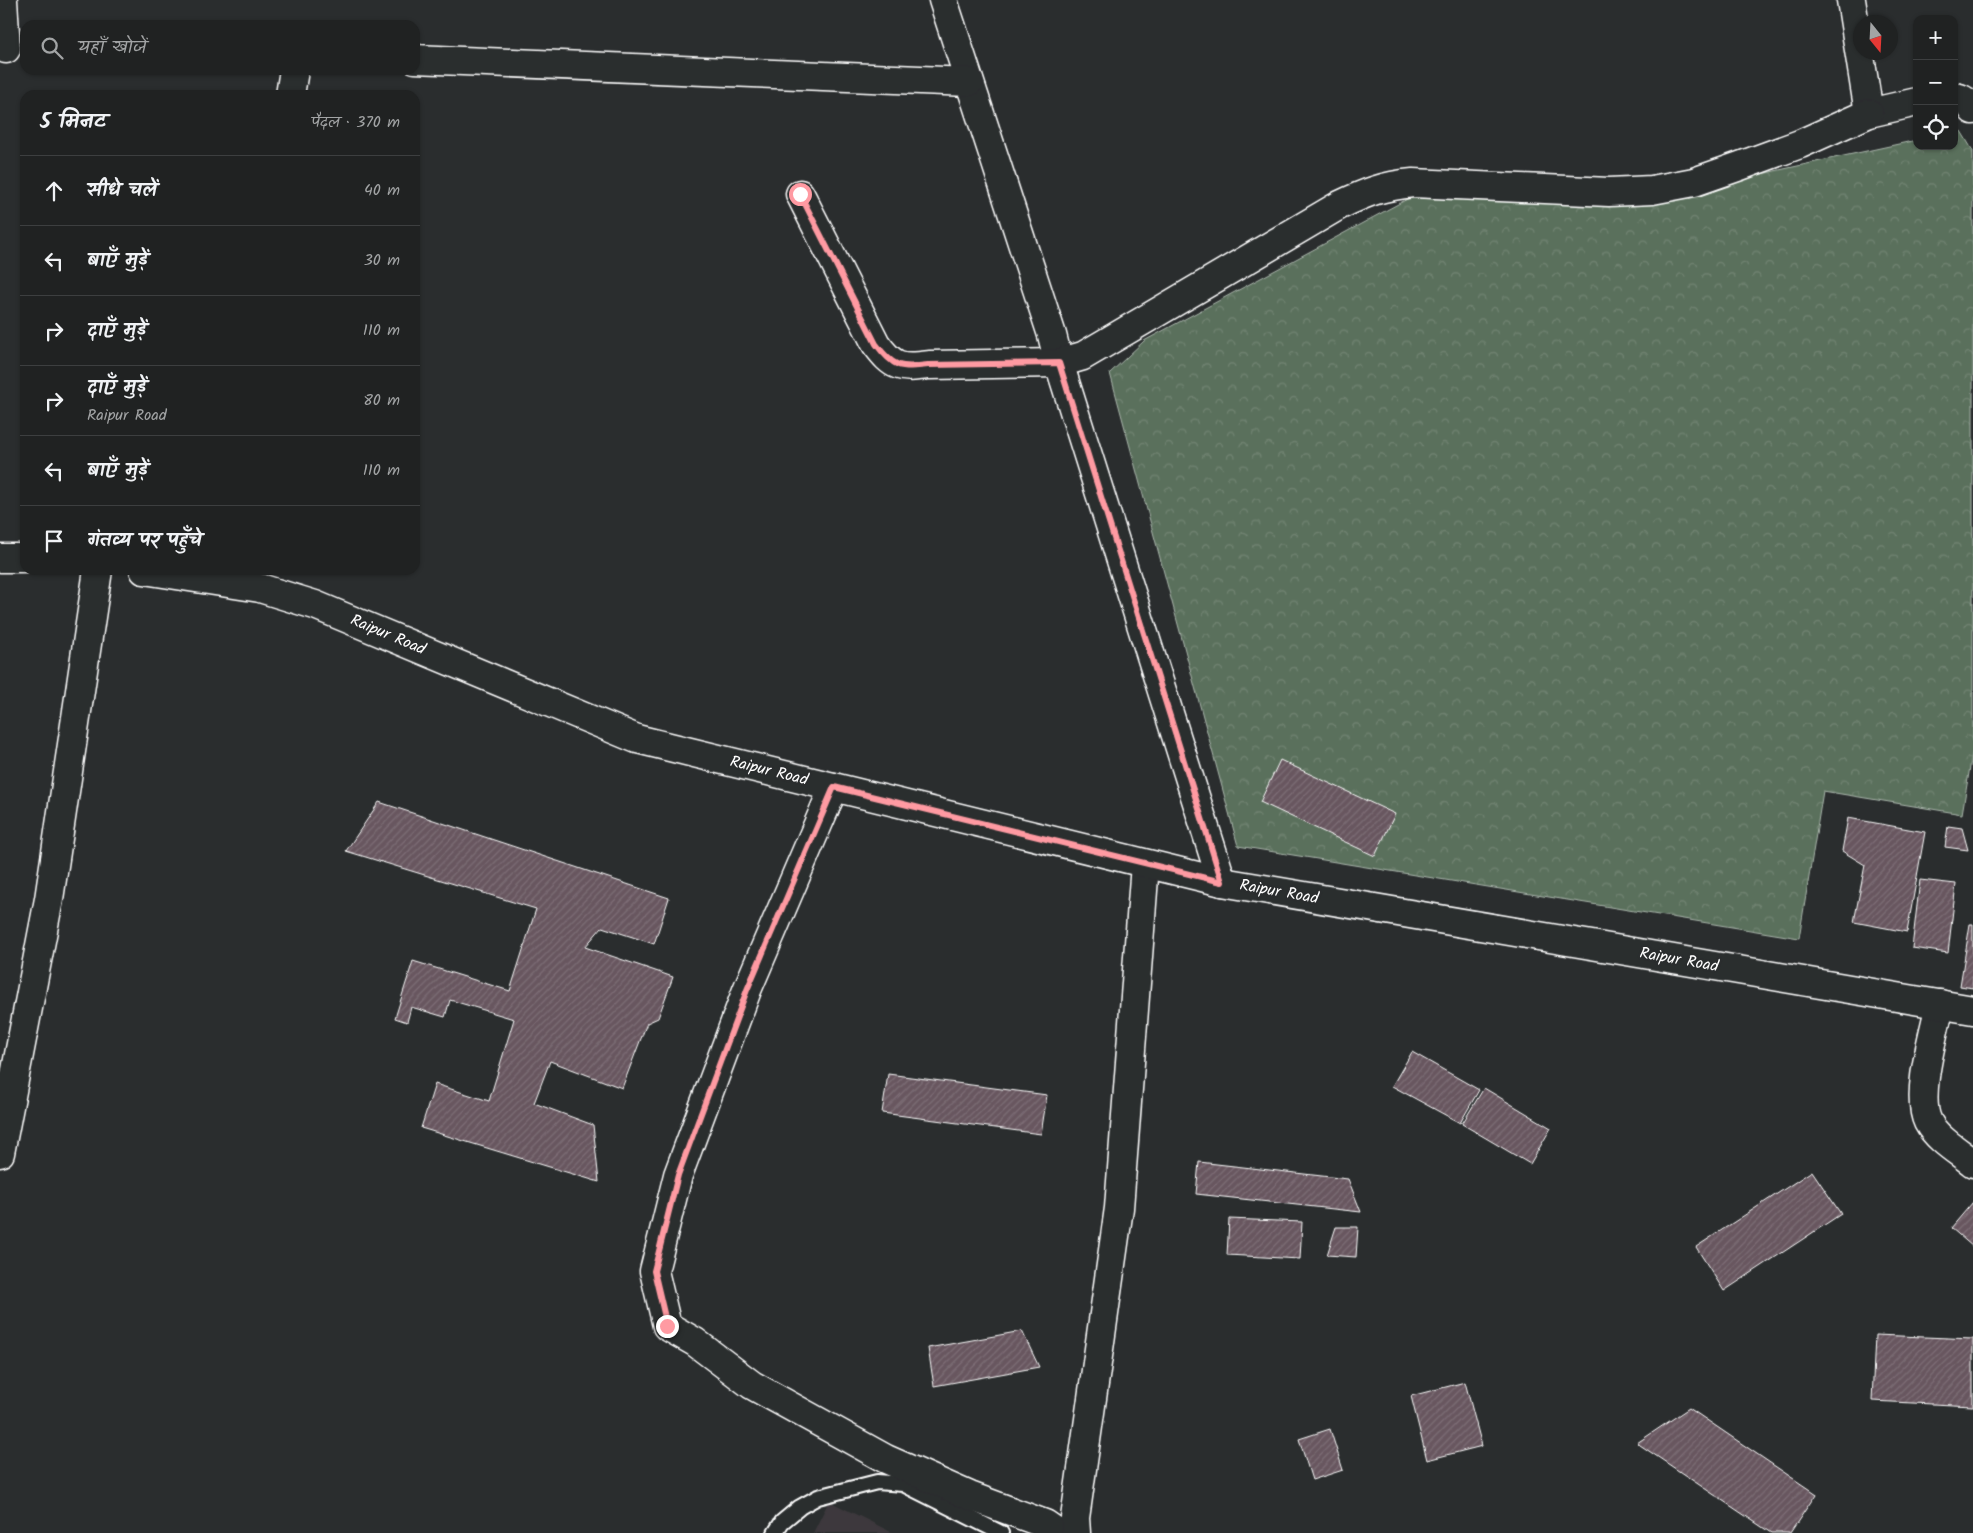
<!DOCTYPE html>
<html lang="hi">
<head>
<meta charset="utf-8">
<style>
	body { margin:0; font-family:Kalam,"Playpen Sans Deva",sans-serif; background:#2d2f2f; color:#f1f3f6 }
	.controls { position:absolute; right:15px; top:15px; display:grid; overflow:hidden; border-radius:10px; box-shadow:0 1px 4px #0004 }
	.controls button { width:45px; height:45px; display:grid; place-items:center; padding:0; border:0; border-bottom:1px solid #3d3f40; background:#202222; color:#f1f3f6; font:25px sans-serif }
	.compass { position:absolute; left:1853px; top:15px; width:45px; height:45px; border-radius:50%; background:#202222; box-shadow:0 1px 4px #0004; rotate:162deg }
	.stop { position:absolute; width:15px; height:15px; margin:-11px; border:4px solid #ff9aa2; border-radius:50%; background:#fff }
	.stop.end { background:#ff9aa2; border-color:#fff; box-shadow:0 1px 5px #0008 }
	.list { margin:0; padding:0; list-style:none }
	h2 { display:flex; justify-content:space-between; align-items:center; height:65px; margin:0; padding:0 20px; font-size:21px }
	h2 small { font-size:16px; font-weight:400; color:#a2a4a5 }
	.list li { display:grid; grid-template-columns:32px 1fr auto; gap:15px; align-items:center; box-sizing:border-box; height:70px; padding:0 20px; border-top:1px solid #3d3f40 }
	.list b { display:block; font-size:19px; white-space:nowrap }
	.list p { margin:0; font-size:16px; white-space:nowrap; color:#a2a4a5 }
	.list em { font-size:16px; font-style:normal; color:#a2a4a5 }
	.icon { flex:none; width:28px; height:28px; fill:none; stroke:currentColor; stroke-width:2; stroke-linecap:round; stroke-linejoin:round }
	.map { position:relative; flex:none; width:1973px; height:1533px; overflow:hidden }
	.search { position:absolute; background:#202222; box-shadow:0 1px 4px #0004; left:20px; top:20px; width:400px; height:55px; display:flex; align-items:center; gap:12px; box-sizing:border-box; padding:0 18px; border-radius:15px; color:#a2a4a5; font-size:19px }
	.panel { position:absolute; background:#202222; box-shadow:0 1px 4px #0004; left:20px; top:90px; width:400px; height:485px; border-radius:15px }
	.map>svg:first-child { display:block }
</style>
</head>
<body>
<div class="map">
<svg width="1973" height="1533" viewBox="0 0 1973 1533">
	<defs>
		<pattern id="forest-crowns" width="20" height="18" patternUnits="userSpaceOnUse" patternTransform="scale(1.25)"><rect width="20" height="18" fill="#5a705c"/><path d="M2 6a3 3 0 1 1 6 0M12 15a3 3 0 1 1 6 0" fill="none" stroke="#738574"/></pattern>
		<pattern id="building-hatch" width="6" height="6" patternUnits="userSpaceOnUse" patternTransform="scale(1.25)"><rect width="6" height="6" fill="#67565f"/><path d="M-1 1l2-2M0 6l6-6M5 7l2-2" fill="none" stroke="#7e6f77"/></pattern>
	</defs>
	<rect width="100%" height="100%" fill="#2a2d2e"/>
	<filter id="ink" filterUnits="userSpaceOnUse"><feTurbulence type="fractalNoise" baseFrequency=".02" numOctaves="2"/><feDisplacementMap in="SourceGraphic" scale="10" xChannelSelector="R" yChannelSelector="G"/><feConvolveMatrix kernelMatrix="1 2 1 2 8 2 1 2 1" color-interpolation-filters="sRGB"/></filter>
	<g filter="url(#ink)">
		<!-- built -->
		<path fill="#3c393d" d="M829,1501L893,1533H813Z"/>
		<!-- forest -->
		<path fill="url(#forest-crowns)" stroke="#acb8ae" d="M1961,131L1973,151V749L1962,814L1823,791L1799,938L1238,846L1110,373L1144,341L1411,197L1637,201L1917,140V146H1954V132Z"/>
		<!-- building -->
		<g fill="url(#building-hatch)" stroke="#fff">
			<path d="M1280,760L1395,814L1375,856L1260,802Z"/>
			<path d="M379,802L669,898L654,944L602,927L585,947L673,977L658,1018L647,1023L622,1088L550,1061L534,1103L593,1125L599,1182L421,1128L435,1084L489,1101L514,1019L450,1000L445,1017L411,1007L407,1022L395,1018L413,961L510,991L536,909L346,851Z"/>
			<path d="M1848,818L1925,832L1907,932L1854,922L1865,865L1842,851Z"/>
			<path d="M1948,826L1962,828L1968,850L1945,847Z"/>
			<path d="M1920,880L1956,884L1948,953L1912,948Z"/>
			<path d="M1970,924H1973V988L1960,986Z"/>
			<path d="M1412,1052L1479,1090L1460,1123L1392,1086Z"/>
			<path d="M888,1074L1047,1095L1041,1134L882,1113Z"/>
			<path d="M1484,1088L1551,1128L1530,1164L1462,1124Z"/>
			<path d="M1199,1162L1348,1179L1361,1212L1196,1194Z"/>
			<path d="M1812,1171L1841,1214L1724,1291L1696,1247Z"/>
			<path d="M1973,1202V1247L1951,1228Z"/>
			<path d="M1229,1219L1302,1222L1300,1259L1227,1255Z"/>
			<path d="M1336,1227H1358L1356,1257L1327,1255Z"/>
			<path d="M1022,1331L1039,1367L934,1386L928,1348Z"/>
			<path d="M1875,1335L1973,1339V1406L1872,1401Z"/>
			<path d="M1465,1382L1482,1446L1427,1460L1411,1396Z"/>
			<path d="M1689,1408L1816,1494L1790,1533H1771L1637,1443Z"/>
			<path d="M1330,1429L1343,1470L1312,1480L1299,1439Z"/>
		</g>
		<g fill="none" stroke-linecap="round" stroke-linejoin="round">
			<!-- service casing -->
			<g stroke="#fff" stroke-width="18">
				<path id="service" d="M775,1533L782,1522L800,1507L818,1497L877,1482L903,1484L1001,1533"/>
			</g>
			<!-- minor casing -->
			<g stroke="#fff" stroke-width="31">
				<g id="minor">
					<path d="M3,0L6,49"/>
					<path d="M943,0L1052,335L1059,363L1222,882"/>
					<path d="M1851,0L1869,113L1917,102"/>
					<path d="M415,59L969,82"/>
					<path d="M290,95L294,70"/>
					<path d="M1954,97C1962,97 1969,103 1973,110"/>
					<path d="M800,194L876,344C893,367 900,369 929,365L1059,363L1083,356L1340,205C1367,192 1383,186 1413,183L1609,192L1652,190L1694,182L1740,166L1800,144L1869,113"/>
					<path d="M834,787L747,990L678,1175L654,1271L667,1326L695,1342L752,1385L886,1459L970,1496L1045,1524L1058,1533"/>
					<path d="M1940,1004C1934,1033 1915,1096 1928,1122C1937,1139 1958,1151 1973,1163"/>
					<path d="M0,1153L49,899L98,570"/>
					<path d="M1076,1533L1075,1518L1119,1208L1145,864"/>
				</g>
			</g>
			<!-- secondary casing -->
			<g stroke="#fff" stroke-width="31">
				<g id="secondary">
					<path d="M0,558H25"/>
					<path d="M144,570L260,588L315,605L637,739L1222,882L1973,1010"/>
				</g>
			</g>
			<!-- service -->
			<use href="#service" stroke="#2a2d2e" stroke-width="14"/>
			<!-- minor -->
			<use href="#minor" stroke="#2a2d2e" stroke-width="28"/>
			<!-- secondary -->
			<use href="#secondary" stroke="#2a2d2e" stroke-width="28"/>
		</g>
	</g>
	<g fill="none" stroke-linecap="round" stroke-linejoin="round" filter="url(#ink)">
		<!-- route -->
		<path stroke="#ff9aa2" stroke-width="6" d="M667,1326L654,1271L678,1175L747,990L834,787L1222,882L1059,363L928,365C900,369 893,367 876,344L800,194"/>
	</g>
	<g text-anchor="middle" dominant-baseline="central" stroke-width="4.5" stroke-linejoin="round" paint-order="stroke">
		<!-- street labels -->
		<g font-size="16" fill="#fff" stroke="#2a2d2e">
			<text transform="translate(388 635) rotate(23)">Raipur Road</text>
			<text transform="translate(769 771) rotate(14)">Raipur Road</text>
			<text transform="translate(1279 892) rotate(10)">Raipur Road</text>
			<text transform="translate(1679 960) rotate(10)">Raipur Road</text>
		</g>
	</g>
</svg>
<div class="controls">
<button>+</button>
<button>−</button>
<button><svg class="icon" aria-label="locate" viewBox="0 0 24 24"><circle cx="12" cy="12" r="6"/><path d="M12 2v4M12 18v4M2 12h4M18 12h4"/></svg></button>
</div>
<svg class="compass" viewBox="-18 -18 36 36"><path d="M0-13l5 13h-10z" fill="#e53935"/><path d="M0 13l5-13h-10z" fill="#a2a4a5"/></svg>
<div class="stop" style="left:800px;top:194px"></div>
<div class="stop end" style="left:667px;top:1326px"></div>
<div class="search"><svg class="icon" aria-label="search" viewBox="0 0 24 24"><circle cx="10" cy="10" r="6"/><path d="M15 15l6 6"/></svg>यहाँ खोजें</div>
<section class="panel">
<h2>5 मिनट<small>पैदल · 370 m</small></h2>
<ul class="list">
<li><svg class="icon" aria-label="ahead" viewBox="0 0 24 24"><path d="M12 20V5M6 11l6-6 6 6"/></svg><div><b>सीधे चलें</b></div><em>40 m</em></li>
<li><svg class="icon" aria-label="left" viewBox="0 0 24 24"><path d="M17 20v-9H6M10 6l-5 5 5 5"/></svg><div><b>बाएँ मुड़ें</b></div><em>30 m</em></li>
<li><svg class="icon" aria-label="right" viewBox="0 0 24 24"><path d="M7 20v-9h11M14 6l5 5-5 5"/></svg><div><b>दाएँ मुड़ें</b></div><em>110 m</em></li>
<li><svg class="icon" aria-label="right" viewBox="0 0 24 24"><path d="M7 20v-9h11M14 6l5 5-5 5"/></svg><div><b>दाएँ मुड़ें</b><p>Raipur Road</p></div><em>80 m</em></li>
<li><svg class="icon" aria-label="left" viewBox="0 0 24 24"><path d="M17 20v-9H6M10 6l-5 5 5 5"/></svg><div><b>बाएँ मुड़ें</b></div><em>110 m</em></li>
<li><svg class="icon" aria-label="arrive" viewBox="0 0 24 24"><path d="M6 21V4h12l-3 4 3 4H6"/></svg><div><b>गंतव्य पर पहुँचे</b></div></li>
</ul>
</section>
</div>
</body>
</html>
